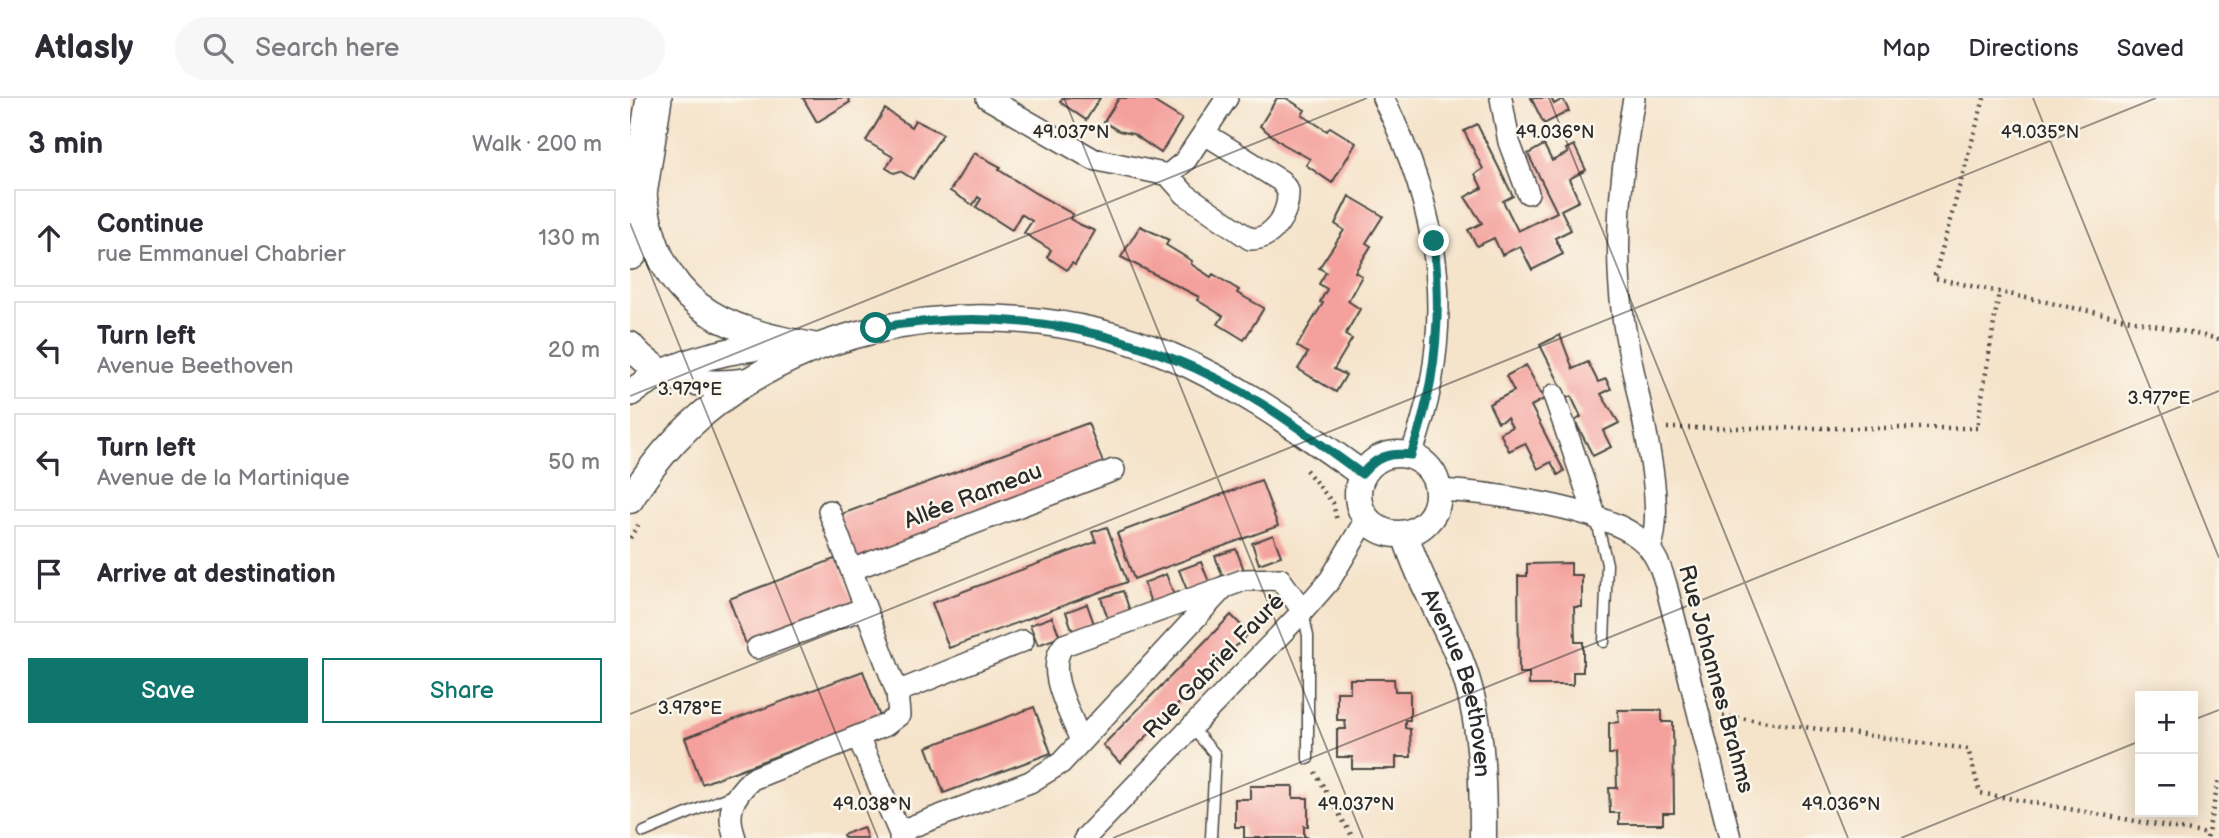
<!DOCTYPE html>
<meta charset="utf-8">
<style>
:root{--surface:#fff;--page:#f7f7f7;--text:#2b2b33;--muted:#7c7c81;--line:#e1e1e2;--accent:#0f766e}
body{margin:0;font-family:"Balsamiq Sans",sans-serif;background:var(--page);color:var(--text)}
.controls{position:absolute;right:21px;bottom:21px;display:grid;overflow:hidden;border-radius:0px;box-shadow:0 4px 18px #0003}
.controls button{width:63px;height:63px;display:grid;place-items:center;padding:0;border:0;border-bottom:2px solid var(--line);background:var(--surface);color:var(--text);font:35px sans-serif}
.stop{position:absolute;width:21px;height:21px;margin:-16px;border:5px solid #0f766e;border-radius:50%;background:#fff}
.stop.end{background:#0f766e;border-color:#fff;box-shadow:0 2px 7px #0008}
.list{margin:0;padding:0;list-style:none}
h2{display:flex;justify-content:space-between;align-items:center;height:91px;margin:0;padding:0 28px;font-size:30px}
h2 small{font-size:23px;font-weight:400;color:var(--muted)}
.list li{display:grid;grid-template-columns:46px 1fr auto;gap:21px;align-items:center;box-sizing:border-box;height:98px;margin:0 14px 14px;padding:0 14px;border:2px solid var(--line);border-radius:0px}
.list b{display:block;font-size:26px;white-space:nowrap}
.list p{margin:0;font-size:23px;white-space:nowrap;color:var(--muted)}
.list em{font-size:23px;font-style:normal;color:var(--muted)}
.actions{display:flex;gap:14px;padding:21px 28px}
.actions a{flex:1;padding:16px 0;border:2px solid var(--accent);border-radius:0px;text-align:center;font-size:24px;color:var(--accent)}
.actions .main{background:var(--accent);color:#fff}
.icon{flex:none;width:38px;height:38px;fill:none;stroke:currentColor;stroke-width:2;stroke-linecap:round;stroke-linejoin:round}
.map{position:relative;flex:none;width:1589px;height:740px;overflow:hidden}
header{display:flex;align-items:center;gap:42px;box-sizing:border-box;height:98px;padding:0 35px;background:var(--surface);border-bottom:2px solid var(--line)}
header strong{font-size:33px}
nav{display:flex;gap:38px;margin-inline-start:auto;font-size:24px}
.search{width:490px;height:63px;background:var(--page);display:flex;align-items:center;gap:18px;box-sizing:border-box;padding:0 24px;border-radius:38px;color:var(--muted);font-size:26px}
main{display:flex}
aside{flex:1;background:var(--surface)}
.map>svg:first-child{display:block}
</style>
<header>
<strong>Atlasly</strong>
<div class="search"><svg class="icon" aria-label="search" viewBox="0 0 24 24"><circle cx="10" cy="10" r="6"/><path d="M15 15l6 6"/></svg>Search here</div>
<nav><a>Map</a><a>Directions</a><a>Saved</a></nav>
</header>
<main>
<aside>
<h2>3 min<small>Walk · 200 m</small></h2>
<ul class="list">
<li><svg class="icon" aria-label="ahead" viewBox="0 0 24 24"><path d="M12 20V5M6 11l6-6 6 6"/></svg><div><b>Continue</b><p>rue Emmanuel Chabrier</p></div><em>130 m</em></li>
<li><svg class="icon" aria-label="left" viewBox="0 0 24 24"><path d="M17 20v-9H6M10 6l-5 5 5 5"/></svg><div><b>Turn left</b><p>Avenue Beethoven</p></div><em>20 m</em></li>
<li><svg class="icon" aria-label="left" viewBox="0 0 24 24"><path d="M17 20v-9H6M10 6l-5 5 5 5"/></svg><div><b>Turn left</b><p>Avenue de la Martinique</p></div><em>50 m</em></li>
<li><svg class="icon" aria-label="arrive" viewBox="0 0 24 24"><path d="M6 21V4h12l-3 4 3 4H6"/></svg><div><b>Arrive at destination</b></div></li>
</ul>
<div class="actions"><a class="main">Save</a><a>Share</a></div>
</aside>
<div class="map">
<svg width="1589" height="740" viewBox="0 0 1589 740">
<rect width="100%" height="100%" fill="#fbf7ec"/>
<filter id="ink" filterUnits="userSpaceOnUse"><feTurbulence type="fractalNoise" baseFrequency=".0143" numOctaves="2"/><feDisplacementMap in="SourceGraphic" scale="14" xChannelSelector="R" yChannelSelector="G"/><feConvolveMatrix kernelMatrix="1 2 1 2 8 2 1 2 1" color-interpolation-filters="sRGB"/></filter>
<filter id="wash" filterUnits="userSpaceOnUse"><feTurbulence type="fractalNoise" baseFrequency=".00686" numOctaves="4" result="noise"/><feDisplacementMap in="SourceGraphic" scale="28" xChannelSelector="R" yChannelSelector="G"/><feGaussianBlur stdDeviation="1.57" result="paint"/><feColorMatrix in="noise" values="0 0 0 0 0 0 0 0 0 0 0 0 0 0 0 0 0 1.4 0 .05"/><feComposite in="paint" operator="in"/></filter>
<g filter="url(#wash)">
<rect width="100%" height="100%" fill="#f5e3ca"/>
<g id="blocks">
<path fill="#f4a09c" d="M173,0H218L220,4L187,24Z
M433,0H470L456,22L430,4Z
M489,0H525L523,3L552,21L531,55L503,36L489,33L474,24Z
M647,0H656L675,12L672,17L697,33L700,29L726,45L702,85L676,67L680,61L653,46L630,28Z
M901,0H921L924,6L933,1L939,13L914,26Z
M255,11L281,29L285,22L313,36L283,81L270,73L264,75L256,70L263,59L236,43Z
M847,26L883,98L873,103L888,133L927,114L898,56L914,47L922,63L938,55L936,51L944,47L956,72L939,81L949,103L931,112L941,132L925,140L933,156L902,172L890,148L872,157L864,140L847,148L838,132L852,125L835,99L852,90L845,76L853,71L834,33Z
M344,55L371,69L369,72L405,95L443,116L440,121L449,126L465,133L445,167L442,165L437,172L417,159L421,152L394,135L402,123L391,116L382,132L346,109L351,101L348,99L343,107L320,93Z
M719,98L753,118L736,145L741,148L725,174L732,178L718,203L730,211L715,237L722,241L704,271L716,277L706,294L668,271L678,255L667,248L693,205L690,204L697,191L689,186L696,174L689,170L714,132L705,126Z
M510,128L539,142L536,147L562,163L561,166L581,179L583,176L609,192L607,195L634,210L614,242L588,226L593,218L567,202L569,199L491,159Z
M930,237L943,271L958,264L968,284L976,281L981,291L971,296L989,325L973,333L981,349L963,358L945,323L951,319L941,298L937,300L910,247Z
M896,267L914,301L901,308L934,373L928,377L921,364L908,371L895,345L879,353L870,335L882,329L877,320L868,324L859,306L884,293L876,278Z
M458,325L475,370L226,463L209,417Z
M631,382L648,428L504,481L487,435Z
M477,429L497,484L319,550L302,505L466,444L462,434Z
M643,437L651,458L629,466L622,445Z
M606,451L614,472L593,479L585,458Z
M207,460L224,506L116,546L99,501Z
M571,464L579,484L557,492L549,472Z
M941,465V477H952V509H944L945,544H953V574H943V587H899V575H889L888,478H897V466Z
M536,476L544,497L521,505L514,485Z
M493,493L500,513L478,521L471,500Z
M457,506L464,526L443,534L436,514Z
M601,517L619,535L490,665L473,647Z
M422,519L430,539L408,547L400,527Z
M233,573L250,619L72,686L55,640Z
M720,581H764L765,593H780V622H775V630L780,631L781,659H766V671H722V659H707V631H716L715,622H707V594H720Z
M404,609L421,655L314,695L297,649Z
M988,612H1032V624H1043L1044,715H1033V726H989V715H980L979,690H987L986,656H979V625L989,624Z
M620,688H663V700H678V728H674V738L679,740H614V729H605V701H620Z
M233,729L237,740H215L213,737Z"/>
</g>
</g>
<g filter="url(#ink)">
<use href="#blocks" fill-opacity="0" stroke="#494743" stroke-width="2"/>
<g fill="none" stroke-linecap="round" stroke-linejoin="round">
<g stroke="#494743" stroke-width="13">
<path id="service" d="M966,420L977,466L974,544
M673,514L678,538V661
M561,629L585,656L581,740
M14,734L107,695"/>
</g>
<g stroke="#494743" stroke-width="24">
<path id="minor" d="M357,0L463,61L538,77L555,63L597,0
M753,0C812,117 827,231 781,357
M871,0L879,44L898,95
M1004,0C991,73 983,145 993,219C1000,275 1040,403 1020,450
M538,77L555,96L620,141C643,142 659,116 658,93L651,83L575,36
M924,297L966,420
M809,392C857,394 974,410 1010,441C1025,453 1031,470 1036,487L1100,740
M199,413L267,594
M221,472L484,372
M127,550L235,510
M228,639L271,738
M450,641C441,616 413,570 434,547L614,482L650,481L673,513
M105,740C96,714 102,699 122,681L256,627L269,617L267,594L393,543
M270,740L278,730L400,684L431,665L594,489
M455,740L673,513L700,482L736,421"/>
</g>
<g stroke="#494743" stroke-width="29">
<g id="tertiary">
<path d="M13,94C29,208 87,231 188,249"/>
<path d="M0,247C31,284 71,290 118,283"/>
<path d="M0,295C40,264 94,252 144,247"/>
<circle cx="768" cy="396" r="40"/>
<path d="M0,402C108,222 354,180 538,257C609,287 670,332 732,376"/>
<path id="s1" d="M775,436C787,476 808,512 825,550C852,612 853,673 853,740"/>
</g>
</g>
<g stroke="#494743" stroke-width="38">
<path id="primary" d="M0,154L24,0"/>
</g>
<path stroke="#494743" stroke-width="4.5" stroke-dasharray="2 5" stroke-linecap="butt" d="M1354,0L1304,180L1589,241
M1037,330H1347L1369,194
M676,372L703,405L707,423
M0,440L8,427
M1093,618L1338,651L1350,695L1578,736
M685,674L723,740
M1577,740L1589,680"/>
<use href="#service" stroke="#fff" stroke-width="10"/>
<use href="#minor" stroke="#fff" stroke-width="21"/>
<use href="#tertiary" stroke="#fff" stroke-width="26"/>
<use href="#primary" stroke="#fff" stroke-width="35"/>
</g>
</g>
<g fill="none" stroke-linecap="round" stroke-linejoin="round" filter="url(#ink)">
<path stroke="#0f766e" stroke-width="9" d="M246,230C382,206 514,233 632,306C667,327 699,353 732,376C746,359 759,354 781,357C806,288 812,215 804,143"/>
</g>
<path fill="none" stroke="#2b2b2b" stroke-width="2" stroke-opacity="0.45" d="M434,0L733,740M919,0L1218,740M1403,0L1589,460M0,125L248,740M0,298L737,0M0,616L1526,0M1563,622L1589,612M483,740L1589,293M1271,740L1510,643"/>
<g text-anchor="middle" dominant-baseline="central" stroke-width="5" stroke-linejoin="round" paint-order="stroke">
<g font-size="23" fill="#2b2b2b" stroke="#fbf7ec">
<text transform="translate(343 398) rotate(-21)">Allée Rameau</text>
<text transform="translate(584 568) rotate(-46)">Rue Gabriel Fauré</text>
<text transform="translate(1086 581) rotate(75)">Rue Johannes Brahms</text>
<text stroke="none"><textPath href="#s1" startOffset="159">Avenue Beethoven</textPath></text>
</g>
</g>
<g font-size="18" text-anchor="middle" fill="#2b2b2b" stroke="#fbf7ec" stroke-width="5" stroke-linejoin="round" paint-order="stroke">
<text x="441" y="40">49.037°N</text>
<text x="925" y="40">49.036°N</text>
<text x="1410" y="40">49.035°N</text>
<text x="60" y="297">3.979°E</text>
<text x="1529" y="306">3.977°E</text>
<text x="60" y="616">3.978°E</text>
<text x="242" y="712">49.038°N</text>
<text x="726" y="712">49.037°N</text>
<text x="1211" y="712">49.036°N</text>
</g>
</svg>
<div class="controls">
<button>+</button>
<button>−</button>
</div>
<div class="stop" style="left:246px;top:230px"></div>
<div class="stop end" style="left:804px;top:143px"></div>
</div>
</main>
